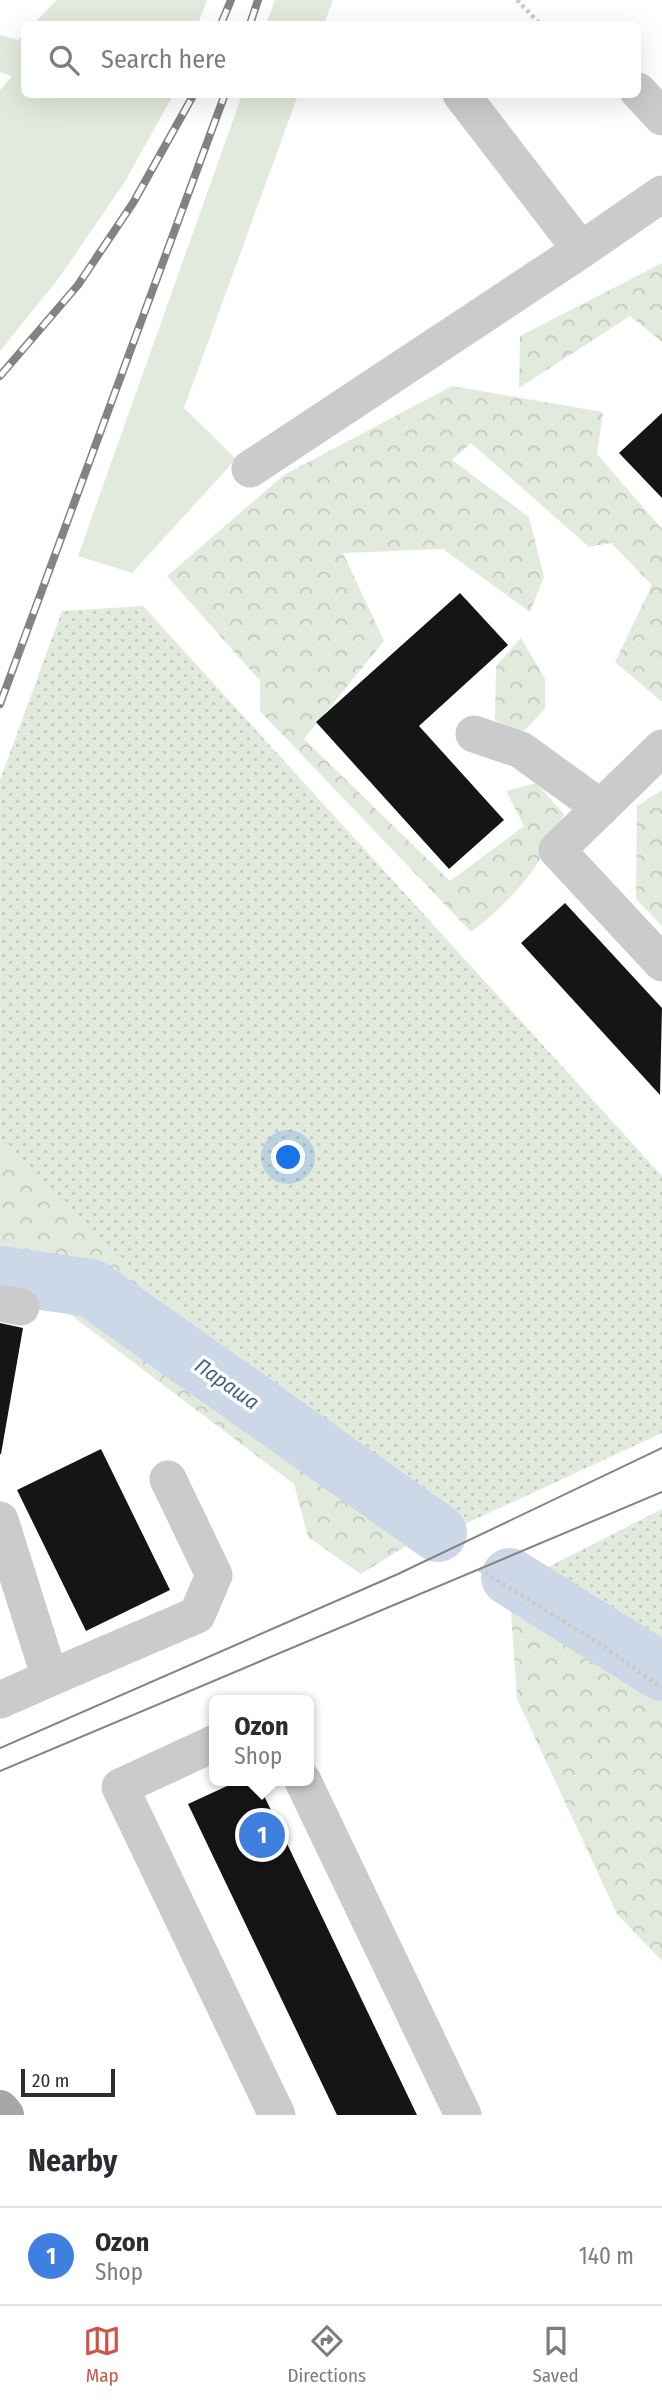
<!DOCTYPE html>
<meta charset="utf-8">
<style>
:root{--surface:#fff;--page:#f2f2f3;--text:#2b2b33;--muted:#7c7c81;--line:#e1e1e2;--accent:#cf5346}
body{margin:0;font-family:"Fira Sans Condensed",sans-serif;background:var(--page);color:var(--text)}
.scale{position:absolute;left:21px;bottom:18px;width:94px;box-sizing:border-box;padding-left:7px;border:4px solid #2e2e2e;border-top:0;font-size:19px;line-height:24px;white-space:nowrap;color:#2e2e2e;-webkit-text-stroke:5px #fff;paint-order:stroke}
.you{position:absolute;left:289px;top:1158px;width:24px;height:24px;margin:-18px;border:5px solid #fff;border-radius:50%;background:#1a73e8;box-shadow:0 0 0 10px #1a73e833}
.badge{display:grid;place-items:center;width:46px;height:46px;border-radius:50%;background:var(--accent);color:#fff;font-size:23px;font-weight:700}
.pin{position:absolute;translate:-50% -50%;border:4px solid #fff;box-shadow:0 2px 7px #0006}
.popup{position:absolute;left:209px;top:1695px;width:105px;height:91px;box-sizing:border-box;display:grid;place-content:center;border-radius:10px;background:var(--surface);filter:drop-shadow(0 2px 5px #0005);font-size:23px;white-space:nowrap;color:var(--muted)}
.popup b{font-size:26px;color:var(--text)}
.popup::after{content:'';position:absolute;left:50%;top:100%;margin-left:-14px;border:14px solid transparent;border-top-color:var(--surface)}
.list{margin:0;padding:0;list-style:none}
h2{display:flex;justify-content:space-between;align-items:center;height:91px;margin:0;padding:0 28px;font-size:30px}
h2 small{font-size:23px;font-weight:400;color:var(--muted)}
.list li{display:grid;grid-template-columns:46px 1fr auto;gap:21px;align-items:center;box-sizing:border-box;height:98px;padding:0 28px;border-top:2px solid var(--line)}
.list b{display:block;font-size:26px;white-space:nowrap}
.list p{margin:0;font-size:23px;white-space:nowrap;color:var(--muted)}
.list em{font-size:23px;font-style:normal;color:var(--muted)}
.icon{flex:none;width:38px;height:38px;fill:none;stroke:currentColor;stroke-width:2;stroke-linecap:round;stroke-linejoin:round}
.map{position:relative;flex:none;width:662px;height:2115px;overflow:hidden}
.search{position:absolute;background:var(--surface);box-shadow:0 7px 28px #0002;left:21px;right:21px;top:21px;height:77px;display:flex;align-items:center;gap:18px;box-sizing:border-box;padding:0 24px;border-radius:10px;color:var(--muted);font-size:26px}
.sheet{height:189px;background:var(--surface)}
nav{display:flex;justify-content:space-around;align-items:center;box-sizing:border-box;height:98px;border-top:2px solid var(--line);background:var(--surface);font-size:19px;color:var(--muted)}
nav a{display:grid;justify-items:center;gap:4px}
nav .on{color:var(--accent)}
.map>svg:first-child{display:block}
</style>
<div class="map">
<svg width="662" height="2115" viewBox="0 0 662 2115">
<defs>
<pattern id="forest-crowns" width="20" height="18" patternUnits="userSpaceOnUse" patternTransform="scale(1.75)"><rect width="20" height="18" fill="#e2eadd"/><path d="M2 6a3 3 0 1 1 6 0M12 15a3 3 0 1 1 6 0" fill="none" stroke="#c2c9be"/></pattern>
<pattern id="garden-dots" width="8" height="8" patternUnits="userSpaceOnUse" patternTransform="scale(1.75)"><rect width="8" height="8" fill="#e2eadd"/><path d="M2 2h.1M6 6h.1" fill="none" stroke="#c2c9be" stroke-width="1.8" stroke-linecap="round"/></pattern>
</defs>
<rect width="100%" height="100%" fill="#fff"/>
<path fill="#e2eadd" d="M57,0H207L198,24H33Z
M275,0H333L324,24H266Z
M24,34V94L173,95L126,180L59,278L0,351V90L12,76L0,72V35L18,40Z
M242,95H298L184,408L236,459L132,573L78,556Z"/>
<path fill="url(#forest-crowns)" d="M662,263V342L630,316L519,388L520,336Z
M452,386L603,412L597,454L662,529V702L615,662L652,585L611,543L589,547L471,443L452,460L529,517L544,577L530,612L443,549L343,553L384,641L304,739L450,881L524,826L506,791L536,783L564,814C543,863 514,900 471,932L260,711V681L167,576L284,475Z
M521,638L545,679V709L521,734L495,720L496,666Z
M662,790V926L636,899L637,806Z
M0,863L470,1506L361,1574L308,1537L294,1484L63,1309L0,1291Z
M509,1583L662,1680V1961L617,1914L517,1699Z"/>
<path fill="url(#garden-dots)" d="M143,606L662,1176V1433L463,1525L146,1285L0,1144V780L62,611Z
M662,1509V1668L537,1589L542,1570Z"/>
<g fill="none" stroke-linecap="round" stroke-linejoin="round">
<path stroke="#ccd8e7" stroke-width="58" d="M0,1275L91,1288L438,1533
M510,1577L662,1672"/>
</g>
<path fill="#151515" d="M662,413V498L619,453Z
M460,593L508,645L419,726L504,820L449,869L316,722Z
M565,903L662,1008L660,1095L521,943Z
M0,1323L23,1328L1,1454H0Z
M101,1449L170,1590L86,1631L17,1490Z
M238,1781H257L417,2115H337L188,1804Z"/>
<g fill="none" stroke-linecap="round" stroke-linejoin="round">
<path stroke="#cbcbcb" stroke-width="4.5" stroke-dasharray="3.5 3.5" stroke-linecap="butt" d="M517,0L540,24
M479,1569L600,1644L662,1688"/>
<path stroke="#cbcbcb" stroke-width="37" d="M638,91L662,117
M461,94L581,250L662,194
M250,469L581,250
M474,734L521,750L601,808
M662,748L557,850L662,963
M0,1303L21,1307
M50,1678L197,1615L214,1575L168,1479
M0,1700L50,1678L0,1520
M215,1743L120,1787L277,2115
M303,1781L463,2115"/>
<path stroke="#a6a6a6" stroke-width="38" d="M0,2109L5,2115"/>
<path stroke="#838383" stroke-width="2" d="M0,1748L398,1574L662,1448
M0,1771L662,1492"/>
<g stroke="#838383" stroke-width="8">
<path id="rail" d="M221,24L231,0
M250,24L258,0
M0,376L78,285L133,203L194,94
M0,704L225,94"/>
</g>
<use href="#rail" stroke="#fff" stroke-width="5" stroke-dasharray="16" stroke-linecap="butt"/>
</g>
<g text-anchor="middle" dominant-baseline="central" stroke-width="7" stroke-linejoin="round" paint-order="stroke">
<g font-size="21" font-style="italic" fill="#466386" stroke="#fff">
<text transform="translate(227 1384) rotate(35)">Параша</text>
</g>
</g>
</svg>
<div class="scale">20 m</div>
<div class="you"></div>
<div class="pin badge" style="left:262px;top:1835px;background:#3f7fe0">1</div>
<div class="popup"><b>Ozon</b>Shop</div>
<div class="search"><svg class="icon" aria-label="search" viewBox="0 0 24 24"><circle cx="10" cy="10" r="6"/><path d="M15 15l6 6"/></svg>Search here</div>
</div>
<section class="sheet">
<h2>Nearby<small></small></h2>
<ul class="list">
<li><span class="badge" style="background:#3f7fe0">1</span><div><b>Ozon</b><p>Shop</p></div><em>140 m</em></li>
</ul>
</section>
<nav>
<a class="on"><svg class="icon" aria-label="map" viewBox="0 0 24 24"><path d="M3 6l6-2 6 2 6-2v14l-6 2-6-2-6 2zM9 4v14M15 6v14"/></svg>Map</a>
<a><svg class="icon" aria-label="directions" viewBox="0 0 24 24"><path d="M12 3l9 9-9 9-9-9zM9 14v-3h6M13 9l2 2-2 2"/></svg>Directions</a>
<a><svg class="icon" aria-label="saved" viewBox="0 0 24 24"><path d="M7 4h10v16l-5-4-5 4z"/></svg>Saved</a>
</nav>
